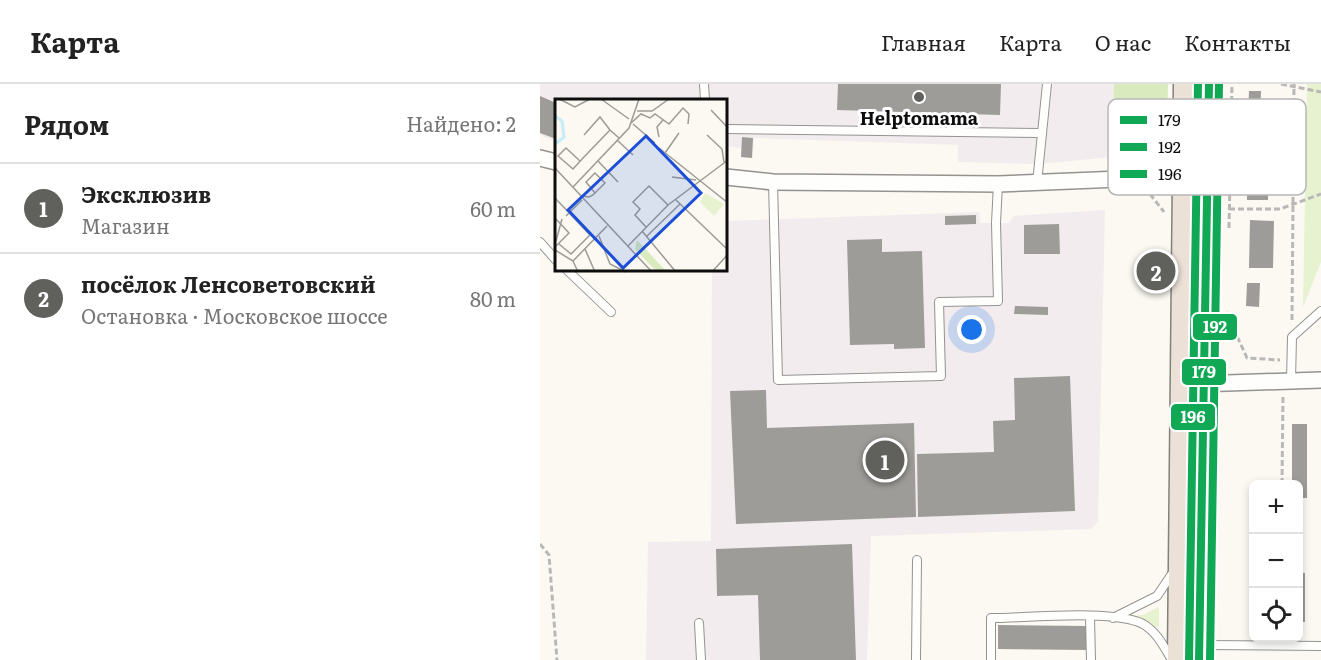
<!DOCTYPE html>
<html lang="ru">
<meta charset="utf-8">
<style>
:root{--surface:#fff;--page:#f2f2f2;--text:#222;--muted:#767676;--line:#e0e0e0;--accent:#60605d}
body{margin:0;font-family:Literata,serif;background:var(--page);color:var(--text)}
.controls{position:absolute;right:18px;bottom:18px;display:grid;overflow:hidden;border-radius:9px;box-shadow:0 3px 9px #0003}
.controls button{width:54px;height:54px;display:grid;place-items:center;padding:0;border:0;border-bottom:2px solid var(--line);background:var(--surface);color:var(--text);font:30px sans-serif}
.you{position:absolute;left:432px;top:246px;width:21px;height:21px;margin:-15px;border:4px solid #fff;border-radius:50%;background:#1a73e8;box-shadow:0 0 0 9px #1a73e833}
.badge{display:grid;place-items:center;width:39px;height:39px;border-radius:50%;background:var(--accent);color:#fff;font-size:20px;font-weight:700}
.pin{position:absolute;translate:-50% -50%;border:3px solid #fff;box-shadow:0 2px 6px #0006}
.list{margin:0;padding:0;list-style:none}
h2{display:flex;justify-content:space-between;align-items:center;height:78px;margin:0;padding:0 24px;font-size:26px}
h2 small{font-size:20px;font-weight:400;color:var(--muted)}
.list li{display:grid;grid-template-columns:39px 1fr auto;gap:18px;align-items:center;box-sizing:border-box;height:90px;padding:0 24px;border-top:2px solid var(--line)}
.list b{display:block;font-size:22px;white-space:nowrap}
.list p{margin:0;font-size:20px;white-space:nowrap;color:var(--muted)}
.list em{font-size:20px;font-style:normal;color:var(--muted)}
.icon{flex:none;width:33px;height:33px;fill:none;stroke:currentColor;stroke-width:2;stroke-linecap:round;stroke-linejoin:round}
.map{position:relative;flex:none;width:781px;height:576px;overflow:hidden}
header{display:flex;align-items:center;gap:36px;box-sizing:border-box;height:84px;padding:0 30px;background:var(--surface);border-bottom:2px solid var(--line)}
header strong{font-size:28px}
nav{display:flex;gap:33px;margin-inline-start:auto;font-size:21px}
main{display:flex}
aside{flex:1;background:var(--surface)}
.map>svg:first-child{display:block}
</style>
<header>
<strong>Карта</strong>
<nav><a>Главная</a><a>Карта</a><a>О нас</a><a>Контакты</a></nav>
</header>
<main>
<aside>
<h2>Рядом<small>Найдено: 2</small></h2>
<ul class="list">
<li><span class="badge">1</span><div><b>Эксклюзив</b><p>Магазин</p></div><em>60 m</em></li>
<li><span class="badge">2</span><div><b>посёлок Ленсоветовский</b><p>Остановка · Московское шоссе</p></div><em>80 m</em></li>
</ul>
</aside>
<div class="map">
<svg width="781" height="576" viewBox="0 0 781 576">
<rect width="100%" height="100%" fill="#fbf9f2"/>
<path fill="#f2ecef" d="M0,0H574L573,73L498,80L418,78V61L214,54L212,74L201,73V64L186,62V16H16V58L0,51Z
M565,126L558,437L551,445L331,452L327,576H106L108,458L171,457L172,186H186V137L439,128L440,139H469L474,132Z"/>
<path fill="#e7f2d0" d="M767,0H781V178L763,223Z
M619,523V544L594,532L603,531Z"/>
<path fill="#d9eabe" d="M574,0H628L627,40L611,66L573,73Z"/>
<path fill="#9e9c98" d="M298,0H461L460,31L297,26Z
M709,7H721L719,57L707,56Z
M0,12L16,19V55L0,49Z
M202,53L213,54L212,74L201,73Z
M707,89H728V116H707Z
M436,131V140L405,141V132Z
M710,136L734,137L733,184H709Z
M519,140L520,170H484V141Z
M342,155V168L382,167L385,264L354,265V260L310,261L307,156Z
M707,199H720L719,223L706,222Z
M475,222L508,223V231L474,230Z
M530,292L535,427L378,433L377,370L454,368L453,337L475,336L474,294Z
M226,306L227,344L374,339L376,433L196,440L190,307Z
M752,340H767V414H758V400H752Z
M312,460L316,576H220L218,511L177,512L176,465Z
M758,489H765V538H758Z
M458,541L547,542V566L458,565Z"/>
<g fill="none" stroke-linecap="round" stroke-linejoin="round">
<g stroke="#949390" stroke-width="10">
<path id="service" d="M164,0L165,16
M186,45L500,49
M233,98L238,296L401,292L399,218L458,217L456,139L458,100
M497,99L507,0
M0,158L16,176
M27,186L71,228
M751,297L752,253L781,227
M550,533L551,576
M573,534L617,512L634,487
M159,539L161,576
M663,561L781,562
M376,576L377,476
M451,576V534C485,534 575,525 603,540C617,548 624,563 632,576"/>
</g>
<g stroke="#949390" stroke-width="18">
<path id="minor" d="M0,74L16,78
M186,93L233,98L458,100L653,92
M658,300L781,296"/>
</g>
<g stroke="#81817d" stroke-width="27">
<path id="trunk" d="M640,576L646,0
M659,576L669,0"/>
</g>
<path stroke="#b8b8b6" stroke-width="3" stroke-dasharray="6 3" stroke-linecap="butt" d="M741,0L781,8
M610,110L624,128
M689,125H740L781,110
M689,144L692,0
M686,228L707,274L740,276
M752,236L754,0
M742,400L743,311
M0,460L9,471L17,576"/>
<use href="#service" stroke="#fefefd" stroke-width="8"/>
<use href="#minor" stroke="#fefefd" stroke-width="15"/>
<use href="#trunk" stroke="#ece1d6" stroke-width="24"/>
<g stroke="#fff" stroke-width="12">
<path id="bus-1" d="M659,576L669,0"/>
</g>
<g stroke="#fff" stroke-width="12">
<path id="bus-2" d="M670,576L679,0"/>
</g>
<g stroke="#fff" stroke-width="12">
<path id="bus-3" d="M649,576L658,0"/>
</g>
<use href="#bus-1" stroke="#10a855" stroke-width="8"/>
<use href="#bus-2" stroke="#10a855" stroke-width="8"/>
<use href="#bus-3" stroke="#10a855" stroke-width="8"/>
</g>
<circle fill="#60605d" stroke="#fff" stroke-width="2" cx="379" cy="13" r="6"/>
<g text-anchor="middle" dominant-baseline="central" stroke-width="6" stroke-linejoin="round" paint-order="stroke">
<g font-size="18" font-weight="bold" fill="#0d0d0d" stroke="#fff">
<text x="379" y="33">Helptomama</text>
</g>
</g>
<g transform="translate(15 15)">
<rect width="172" height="172" fill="#fbf9f2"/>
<path d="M150,94L169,105L159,117L145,103Z" fill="#e7f2d0"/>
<path d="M82,141L111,172H101L80,150Z" fill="#d9eabe"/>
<path fill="none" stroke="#c6ecf7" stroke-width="3" d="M0,17L7,22L9,38L0,45"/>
<path fill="none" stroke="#9c9b96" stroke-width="1.5" d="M4,0L20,8L35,0M46,0L74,20M156,11L173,29M82,12H97L114,0M75,25L86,15L95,19L100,15L114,25L128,9L134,15L133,25M78,25L100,44M29,36L45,18L55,31M152,36L167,50L169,63M104,38L102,28L108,21M62,41L78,56M104,49L173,104M110,54L124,34M25,62L11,49L3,57L18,70L28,59L55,31L64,39M43,62L63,83M0,69L97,173M117,78L141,81M18,88L74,29L84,0M27,97L34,98L38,96L50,84L40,74L31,83L40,94M0,99L35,136L16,155L4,145M121,101L173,151M11,117L27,101M0,119L14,134L0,148M91,128L80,116L85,110L78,103L94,87L113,106M87,132L121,173M44,137L55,165L71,173M92,137L125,105M1,142L7,120M73,147L113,106L173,61M30,150L40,173M0,151L18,162L23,173M18,162L52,127M157,173L173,155"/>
<path fill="#1d4ed8" fill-opacity="0.15" stroke="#1d4ed8" stroke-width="3" d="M91,37L146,94L68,169L13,111Z"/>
<rect width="172" height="172" fill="none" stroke="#0d0d0d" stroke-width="3"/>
</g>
<rect x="568" y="15" width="198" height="96" rx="9" fill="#fff" stroke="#b6b6b6" stroke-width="1.5"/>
<rect x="580" y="32" width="27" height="8" fill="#10a855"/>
<rect x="580" y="59" width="27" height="8" fill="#10a855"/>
<rect x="580" y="86" width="27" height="8" fill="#10a855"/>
<g font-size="16" fill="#0d0d0d">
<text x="618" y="42">179</text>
<text x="618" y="69">192</text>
<text x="618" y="96">196</text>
</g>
<g stroke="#fff" stroke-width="2">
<rect x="652" y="229" width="46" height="28" rx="6" fill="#10a855"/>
<rect x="641" y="274" width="46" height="28" rx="6" fill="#10a855"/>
<rect x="630" y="319" width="46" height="28" rx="6" fill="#10a855"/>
</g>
<g font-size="16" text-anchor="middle" font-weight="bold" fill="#fff">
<text x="675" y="249">192</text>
<text x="664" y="294">179</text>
<text x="653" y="339">196</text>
</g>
</svg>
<div class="controls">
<button>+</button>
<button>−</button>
<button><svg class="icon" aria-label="locate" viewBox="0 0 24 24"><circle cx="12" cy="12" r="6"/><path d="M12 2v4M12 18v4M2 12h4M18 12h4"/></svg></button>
</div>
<div class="you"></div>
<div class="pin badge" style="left:345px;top:376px">1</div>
<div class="pin badge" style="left:616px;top:187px">2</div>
</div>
</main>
